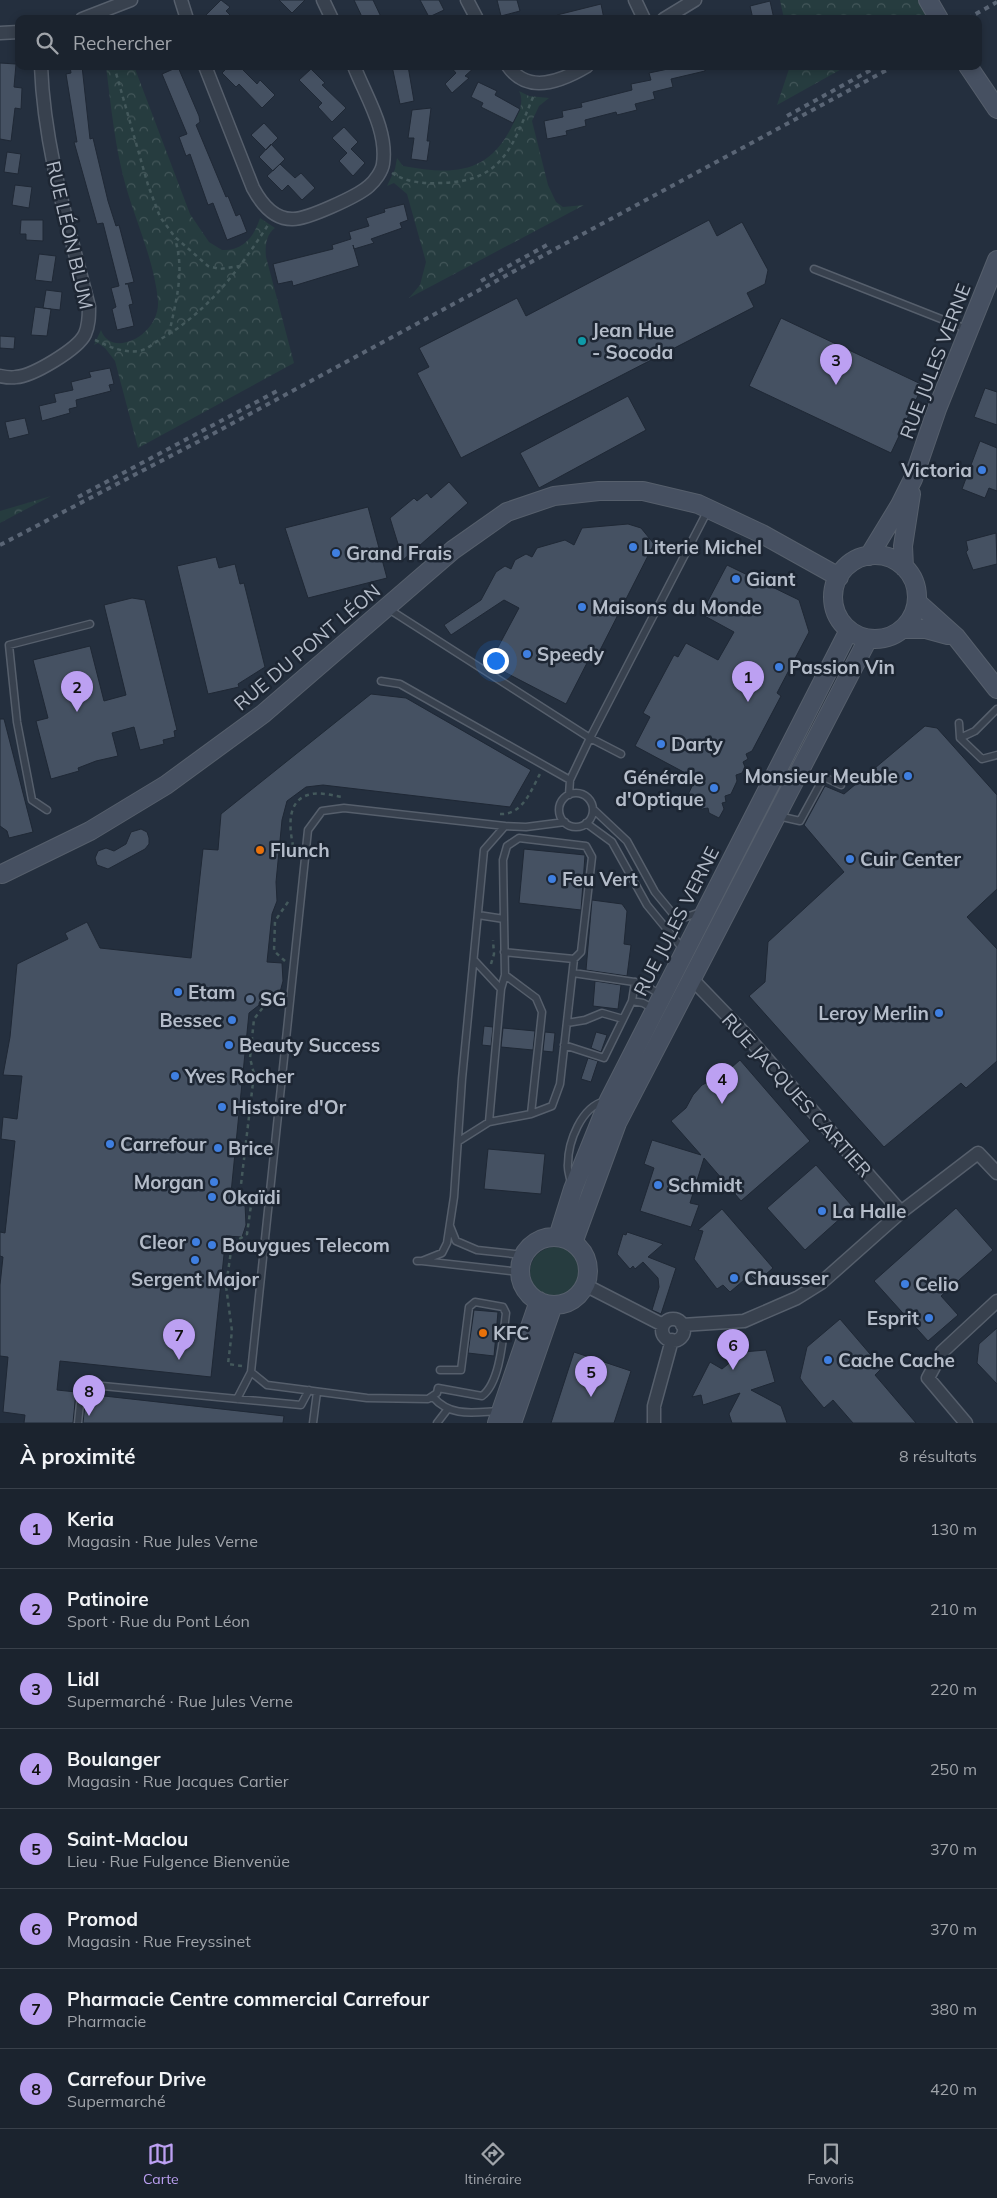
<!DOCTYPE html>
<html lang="fr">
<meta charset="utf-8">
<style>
:root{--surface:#1b232e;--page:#242b36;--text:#f1f3f6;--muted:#a0a4aa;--line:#39404a;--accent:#bca0f2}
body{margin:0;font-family:Mulish,sans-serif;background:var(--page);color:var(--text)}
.you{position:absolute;left:495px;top:660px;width:18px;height:18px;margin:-12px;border:4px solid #fff;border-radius:50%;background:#1a73e8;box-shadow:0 0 0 8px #1a73e833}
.badge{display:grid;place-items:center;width:32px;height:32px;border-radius:50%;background:var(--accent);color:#111;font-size:16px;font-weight:700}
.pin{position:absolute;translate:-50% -41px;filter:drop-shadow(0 1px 2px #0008)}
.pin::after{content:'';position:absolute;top:26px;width:18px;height:15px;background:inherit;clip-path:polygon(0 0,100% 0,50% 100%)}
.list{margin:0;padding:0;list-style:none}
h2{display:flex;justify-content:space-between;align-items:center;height:65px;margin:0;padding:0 20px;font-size:21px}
h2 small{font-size:16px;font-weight:400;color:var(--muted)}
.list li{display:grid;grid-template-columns:32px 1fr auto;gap:15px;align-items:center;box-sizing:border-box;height:80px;padding:0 20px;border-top:1px solid var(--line)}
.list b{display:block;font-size:19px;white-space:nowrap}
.list p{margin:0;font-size:16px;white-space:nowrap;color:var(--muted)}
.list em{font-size:16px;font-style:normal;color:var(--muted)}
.icon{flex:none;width:28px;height:28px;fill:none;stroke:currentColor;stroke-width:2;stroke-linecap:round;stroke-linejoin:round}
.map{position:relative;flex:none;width:997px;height:1423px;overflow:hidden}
.search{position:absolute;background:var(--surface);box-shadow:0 2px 8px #0003;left:15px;right:15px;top:15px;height:55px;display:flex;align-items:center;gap:12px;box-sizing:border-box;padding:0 18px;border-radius:10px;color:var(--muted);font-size:19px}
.sheet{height:705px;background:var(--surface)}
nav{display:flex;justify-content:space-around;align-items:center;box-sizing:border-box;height:70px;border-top:1px solid var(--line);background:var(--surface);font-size:14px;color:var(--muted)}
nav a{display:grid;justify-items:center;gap:2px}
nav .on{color:var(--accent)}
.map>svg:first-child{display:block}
</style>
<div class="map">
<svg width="997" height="1423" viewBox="0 0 997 1423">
<defs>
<pattern id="park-crowns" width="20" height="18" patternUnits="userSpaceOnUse" patternTransform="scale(1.25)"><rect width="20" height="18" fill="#263c3f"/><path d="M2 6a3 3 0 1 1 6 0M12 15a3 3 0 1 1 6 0" fill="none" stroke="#435659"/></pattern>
</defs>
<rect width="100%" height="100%" fill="#242f3e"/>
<path fill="#263c3f" d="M530 1272a25 25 0 1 1 50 0a25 25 0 1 1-50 0Z"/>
<path fill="url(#park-crowns)" d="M780,0H919L932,19H784Z
M106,66H134L190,214L209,242L222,250C243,251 254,237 260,218L275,228C266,234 265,247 266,257L294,363L138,448L115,361L105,348L98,343L94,345L101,330C111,359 160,336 158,301C154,260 137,225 126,187C115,148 111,107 106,66Z
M790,66H847L777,105Z
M519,91L529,96L549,98L539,106L532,121L548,185L556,202L563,207L584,205L409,298L420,285L426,262L407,194L394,183L387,186L395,169L397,158L403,166C452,175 489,175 513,124C518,113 525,103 519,91Z
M51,496L0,523V511Z"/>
<path fill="#455162" stroke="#1f2835" d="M221,0L230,7L226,11L234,19H202Z
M279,0H305L292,13Z
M354,0H373L382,19H363Z
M420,0H439L444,10L429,17Z
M497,0H517L520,11L501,16Z
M770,1L774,19H753L750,6Z
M601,4L604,19H558L557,15Z
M0,63L16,64L14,87L22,88L21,109L15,108L11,141L0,139Z
M70,66H82L90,139L93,138L108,201L116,226L119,225L134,282L125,284H128L133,304L129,305L134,326L117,330L112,309L116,307L111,288L119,286L103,223L97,224L74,142H77L66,74L71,73Z
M229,66H239L257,84L260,80L275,95L262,108L239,84L236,87L222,73Z
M392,66H408L414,101L400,104Z
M450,66H476L465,76L469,78L452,93L445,84L456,73Z
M668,66H705V71L671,79L673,87L653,92L655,99L635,104L637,110L617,115L616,112L585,120L586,126L566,131L567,135L547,139L544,121L563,117L562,111L582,107L581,103L632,90L631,84L651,80L649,73L668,69Z
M178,67L199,116L200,122L196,125L226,197L228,196L236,216L240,214L247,232L227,240L213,203L208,205L190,154L186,156L179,137L187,134L162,74Z
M311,69L325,83L322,85L346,108L332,122L318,107L322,103L299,80Z
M478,82L497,91L495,95L520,109L513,123L481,107L483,103L471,97Z
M431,108L427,141H430L427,161L411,159L414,138H408L412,110Z
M264,123L278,138L266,150L251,135Z
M344,127L358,142L351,149L365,163L353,176L339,161L347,153L332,138Z
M271,144L285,159L273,171L259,157Z
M7,152L21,154L18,174L4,172Z
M280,164L295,178L301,173L315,188L302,200L288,185L282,191L267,176Z
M15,185L32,187L29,208L12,205Z
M404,204L408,220L400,223L402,228L371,239L374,243L354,249L353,245L359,266L293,286L292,281L278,284L273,264L333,249L332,245L351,239L349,232L369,226L366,218L385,212L384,209Z
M21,220H43V241L26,240V234H20Z
M709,220L717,236L742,222L768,270L765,284L747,293L754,307L461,458L417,373L429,367L419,348L517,298L526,316Z
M39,254L56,256L52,282L35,280Z
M46,290L62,292L60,310L43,308Z
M35,307L51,309L47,336L31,335Z
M781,318L923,385L891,453L749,386Z
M0,336L15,337L14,349L0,348Z
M110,368L114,384L109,385L111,391L76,400L77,407L69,409L70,413L42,421L39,406L56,402L54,394L73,390L71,382L91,377L89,372Z
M985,388L997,392V425L974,417Z
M628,396L646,430L539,488L520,453Z
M25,418L29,434L9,439L5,422Z
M980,441L997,448V491L989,488L985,498L962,489Z
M449,482L468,503L403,560L390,518L414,498L417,501L427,493L431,498Z
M368,507L387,578L308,598L285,528Z
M628,524L641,528L654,544L595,660L590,657L566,704L489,664L519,608L504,600L451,635L444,625L481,600L496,572L505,566L511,569L515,560L526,554L532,557L537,548L565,540L574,545L582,528Z
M996,533L997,564L973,570L966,552L968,550L966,541Z
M216,557L219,568L235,564L240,584L244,583L265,667L238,684L239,687L208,694L177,566Z
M727,565L799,600L809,632L777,693L781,696L752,751L746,754L748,759L743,762L745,767L742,773L736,775L737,781L731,794L725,796L726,802L722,803L724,809L719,818L709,813L708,808L702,809L689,803L687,797L693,784L691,776L635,746L650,717L643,713L674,655L678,657L686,643L718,660L734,632L701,614Z
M132,598L145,600L177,730L174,731L175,737L163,740L164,744L140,750L134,727L112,733L118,756L96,761L78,768L79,771L51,779L36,721L48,718L33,660L90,646L104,701L126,695L104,605Z
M371,694L406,698L531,770L510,807L323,785L306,787L287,801L282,820L276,882L277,901L272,914L267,962L282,963L283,981L279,996L264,995L263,1002L249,1013L230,1203L245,1204L246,1225L242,1237L226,1236L211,1377L60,1361L57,1390L76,1392L73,1423H24L25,1415L3,1412L8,1357L0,1356V1285L3,1257L0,1256V1232L5,1233L15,1141L1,1139L3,1117L17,1119L22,1076L3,1075L10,1037L17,964L68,939L65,933L87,922L100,948L191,958L203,849L218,850L221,814Z
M0,719H4L33,832L9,838L7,831L0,826Z
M925,726L937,728L997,795V889L967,917L997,949V1061L966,1088L961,1083L884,1147L749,996L765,982L768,942L844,872L804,825L825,786L844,794Z
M141,829L147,832L149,838V844L145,849L108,869L97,865L95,858L98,851L106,848L114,851L126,844L131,832Z
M524,849L585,855L581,910L519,903Z
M592,900L622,904L627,911L624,944L631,945L627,976L586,970Z
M595,981L621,985L618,1009L593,1006Z
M484,1026L493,1027L491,1046L482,1045Z
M503,1028L535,1031L533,1050L501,1047Z
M545,1032L555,1033L553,1052L543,1051Z
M596,1032L607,1035L601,1052L591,1048Z
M588,1058L598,1061L591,1082L581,1079Z
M740,1060L810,1141L741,1201L704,1158L690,1203L699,1205L691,1227L640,1211L654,1168L644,1164L652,1140L701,1155L671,1121L686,1108L693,1095L702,1085L724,1074Z
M488,1149L545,1154L541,1194L484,1189Z
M816,1165L853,1207L805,1250L767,1208Z
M956,1208L993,1250L941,1296L958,1315L928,1341L874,1281Z
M722,1209L773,1268L757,1282L750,1275L730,1292L723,1285L717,1289L694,1259L703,1231L698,1230Z
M627,1232L663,1244L648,1257L676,1268L661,1314L652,1310L659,1287L658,1278L643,1262L635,1269L633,1266L630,1269L617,1254L623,1234L626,1235Z
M474,1310L498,1312L494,1356L468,1353Z
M840,1319L882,1368L875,1375L916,1423H853L833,1400L824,1408L804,1384L800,1378L807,1347Z
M997,1328V1384L977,1363L979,1344Z
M766,1350L775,1382L751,1390L781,1406L787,1423H732L729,1414L740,1393L703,1405L701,1395L692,1397L710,1362L722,1369L743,1352Z
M574,1352L631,1371L614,1423H551Z
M86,1394L284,1416L283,1423H83Z"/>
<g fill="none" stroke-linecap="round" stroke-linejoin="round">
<g stroke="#565f6c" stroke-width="9">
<path id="lane" d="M814,269L969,330
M387,608L590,738L621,754
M381,681L400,684L570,780
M959,723L960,738L982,759L997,755
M960,738L975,731L997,709
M559 810a17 17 0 1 1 34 0a17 17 0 1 1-34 0Z
M569,795L570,780L590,738L708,510
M593,809L627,841L655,892L673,914L686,917L701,912
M47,810L32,800L17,722L9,645L90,624
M778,816L800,821L824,777L841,785
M586,823L612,842L647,905L683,949
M478,915L504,919L505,975L501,989
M504,919L503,860L507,846L519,838L586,846L592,857L581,952L574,959
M474,960L501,989L489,1122
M573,973L641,983L661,995
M505,975L536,998L542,1012L531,1114
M632,1001L643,1003L654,1009
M567,1023L585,1020L602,1013L623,1019
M564,1045L604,1058L632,1001L635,982
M459,1141L489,1122L531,1114L552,1106L560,1084L574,959L504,952
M571,1183C570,1177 567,1170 568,1164C568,1142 581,1107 605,1101
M450,1226L456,1241L477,1250L523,1255
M417,1261H422L442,1253L447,1243L454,1197L462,1079L484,850L505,826L526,827L565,822
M422,1261L520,1272
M440,1370H461L469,1307L475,1302L503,1307L506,1313C503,1335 501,1382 482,1396L438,1388L437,1393L428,1399L367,1398L267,1385L251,1372L308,830L322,811L344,808L505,826
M433,1397C451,1418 475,1412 500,1411
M237,1399L251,1372
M78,1423L82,1384L301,1405L309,1390
M313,1423L317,1392
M437,1423L447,1410"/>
</g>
<g stroke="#565f6c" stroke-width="15">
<path id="street" d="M181,0L187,19
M323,0L332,19
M467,0L477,19
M635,0L644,19
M82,19L131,0
M664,19L695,0
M0,33L19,32
M205,66L253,188C261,203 273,219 292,219C306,220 358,196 369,186C375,181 382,171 383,164C388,130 366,97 354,66
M508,66C528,95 562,81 587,66
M0,376C5,377 11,378 16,377C33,376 78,349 85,334C89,325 89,316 89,307C69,228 44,148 41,66
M691,978L745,1034L901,1212
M585,1285L663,1325
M662 1330a11 11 0 1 1 22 0a11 11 0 1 1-22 0Z
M682,1325L744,1321L797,1298L821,1283L901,1212L978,1153L997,1173
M654,1423V1406L672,1340
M966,1423L928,1378L942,1352L997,1301"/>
</g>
<g stroke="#565f6c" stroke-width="20">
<path id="secondary" d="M928,0L939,19
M968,66L997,109
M833 597a42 42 0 1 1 84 0a42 42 0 1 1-84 0Z
M869,556L900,505L913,479L937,409L997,260
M904,567L903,546L911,494
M917,602L956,637L997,689
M902,629H926L948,635
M2,874L90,831L166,785L263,714L453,550L507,512L554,496L599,491H643L698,504L762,534L839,577
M558,1237L573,1189L609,1100L849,630
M520 1271a34 34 0 1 1 68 0a34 34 0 1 1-68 0Z
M573,1243L617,1123L868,639
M497,1423L539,1301
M512,1423L553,1305"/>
</g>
<path stroke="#44595c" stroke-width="2.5" stroke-dasharray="4 4" stroke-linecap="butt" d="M114,66L148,185L160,217L175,237L208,266L220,269L240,266
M392,173C406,182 423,184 440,183C504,182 512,146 534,95
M169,334C176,301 185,271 175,239
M95,340C110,347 122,353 139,351C146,350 153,344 159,340C207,313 239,270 268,225
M500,814C523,815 531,790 540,774
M295,854C290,834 283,799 312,794C321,792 334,796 343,797
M285,961L274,951L275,921L290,899
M491,964L494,954L493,940
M242,1366L228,1364L232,1331L226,1286L232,1244L247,1234L251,1205L240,1193L254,1074L250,1058L254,1019L271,997L279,998L281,995"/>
<use href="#lane" stroke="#38414e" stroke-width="6"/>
<use href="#street" stroke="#38414e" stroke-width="12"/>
<use href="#secondary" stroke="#465061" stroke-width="18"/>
<path stroke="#5a6575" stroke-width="4" stroke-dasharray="5 5" stroke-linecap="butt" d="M967,19L997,2
M787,116L878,66
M481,281L547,245
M78,497L279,390
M0,545L209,436L894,66"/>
</g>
<circle fill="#0f9aa8" stroke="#1d2633" stroke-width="2" cx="582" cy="341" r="5"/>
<g fill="#3f7fe0" stroke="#1d2633" stroke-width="2">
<circle cx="982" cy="470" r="5"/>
<circle cx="633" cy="547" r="5"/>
<circle cx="336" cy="553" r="5"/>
<circle cx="736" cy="579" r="5"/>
<circle cx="582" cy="607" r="5"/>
<circle cx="527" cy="654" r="5"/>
<circle cx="779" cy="667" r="5"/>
<circle cx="661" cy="744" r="5"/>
<circle cx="908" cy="776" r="5"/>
<circle cx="714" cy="788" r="5"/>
<circle cx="850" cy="859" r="5"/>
<circle cx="552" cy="879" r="5"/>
<circle cx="178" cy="992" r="5"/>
<circle cx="939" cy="1013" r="5"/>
<circle cx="232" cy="1020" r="5"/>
<circle cx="229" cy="1045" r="5"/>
<circle cx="175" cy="1076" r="5"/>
<circle cx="222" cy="1107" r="5"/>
<circle cx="110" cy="1144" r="5"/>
<circle cx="218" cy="1148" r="5"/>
<circle cx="214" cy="1182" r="5"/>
<circle cx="658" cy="1185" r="5"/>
<circle cx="212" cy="1197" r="5"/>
<circle cx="822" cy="1211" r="5"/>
<circle cx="196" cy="1242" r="5"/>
<circle cx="212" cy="1245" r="5"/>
<circle cx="195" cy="1260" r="5"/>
<circle cx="734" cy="1278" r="5"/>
<circle cx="905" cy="1284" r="5"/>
<circle cx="929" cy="1318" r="5"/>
<circle cx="828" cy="1360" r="5"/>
</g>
<g fill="#e8710a" stroke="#1d2633" stroke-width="2">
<circle cx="260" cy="850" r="5"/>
<circle cx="483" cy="1333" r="5"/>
</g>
<circle fill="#5c6f8a" stroke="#1d2633" stroke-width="2" cx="250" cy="999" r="5"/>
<g text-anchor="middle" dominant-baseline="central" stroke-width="5" stroke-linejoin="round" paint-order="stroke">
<g font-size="19" fill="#b4bcc9" stroke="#1d2633">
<text transform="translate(70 235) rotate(77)">RUE LÉON BLUM</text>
<text transform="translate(935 361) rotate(-69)">RUE JULES VERNE</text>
<text transform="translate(307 647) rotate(-40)">RUE DU PONT LÉON</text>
<text transform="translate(676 921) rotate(-63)">RUE JULES VERNE</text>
<text transform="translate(797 1095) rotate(48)">RUE JACQUES CARTIER</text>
</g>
<g font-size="19" font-weight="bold" fill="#b4bcc9" stroke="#1d2633" text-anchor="start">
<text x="592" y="330">Jean Hue<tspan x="592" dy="22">- Socoda</tspan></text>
<text x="972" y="470" text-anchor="end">Victoria</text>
<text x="643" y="547">Literie Michel</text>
<text x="346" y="553">Grand Frais</text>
<text x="746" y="579">Giant</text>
<text x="592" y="607">Maisons du Monde</text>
<text x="537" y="654">Speedy</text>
<text x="789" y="667">Passion Vin</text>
<text x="671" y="744">Darty</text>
<text x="898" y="776" text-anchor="end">Monsieur Meuble</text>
<text x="704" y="777" text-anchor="end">Générale<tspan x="704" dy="22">d'Optique</tspan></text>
<text x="270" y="850">Flunch</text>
<text x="860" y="859">Cuir Center</text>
<text x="562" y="879">Feu Vert</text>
<text x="188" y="992">Etam</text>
<text x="260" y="999">SG</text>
<text x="929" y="1013" text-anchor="end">Leroy Merlin</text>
<text x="222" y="1020" text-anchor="end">Bessec</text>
<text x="239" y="1045">Beauty Success</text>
<text x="185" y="1076">Yves Rocher</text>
<text x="232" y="1107">Histoire d'Or</text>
<text x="120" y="1144">Carrefour</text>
<text x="228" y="1148">Brice</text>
<text x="204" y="1182" text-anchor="end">Morgan</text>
<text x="668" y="1185">Schmidt</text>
<text x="222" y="1197">Okaïdi</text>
<text x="832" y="1211">La Halle</text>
<text x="186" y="1242" text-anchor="end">Cleor</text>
<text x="222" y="1245">Bouygues Telecom</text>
<text x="744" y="1278">Chausser</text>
<text x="195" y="1279" text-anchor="middle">Sergent Major</text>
<text x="915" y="1284">Celio</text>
<text x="919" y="1318" text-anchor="end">Esprit</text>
<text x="493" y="1333">KFC</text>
<text x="838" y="1360">Cache Cache</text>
</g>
</g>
</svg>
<div class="you"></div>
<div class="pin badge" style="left:748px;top:702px">1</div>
<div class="pin badge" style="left:77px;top:712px">2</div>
<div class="pin badge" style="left:836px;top:385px">3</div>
<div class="pin badge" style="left:722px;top:1104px">4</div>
<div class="pin badge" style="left:591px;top:1397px">5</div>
<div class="pin badge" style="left:733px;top:1370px">6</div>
<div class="pin badge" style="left:179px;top:1360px">7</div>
<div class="pin badge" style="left:89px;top:1416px">8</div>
<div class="search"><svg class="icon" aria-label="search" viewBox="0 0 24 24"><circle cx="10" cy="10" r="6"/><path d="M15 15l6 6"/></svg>Rechercher</div>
</div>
<section class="sheet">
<h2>À proximité<small>8 résultats</small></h2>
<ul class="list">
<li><span class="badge">1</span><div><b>Keria</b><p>Magasin · Rue Jules Verne</p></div><em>130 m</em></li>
<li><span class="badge">2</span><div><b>Patinoire</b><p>Sport · Rue du Pont Léon</p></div><em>210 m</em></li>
<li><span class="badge">3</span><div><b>Lidl</b><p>Supermarché · Rue Jules Verne</p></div><em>220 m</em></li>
<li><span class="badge">4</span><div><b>Boulanger</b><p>Magasin · Rue Jacques Cartier</p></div><em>250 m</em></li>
<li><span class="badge">5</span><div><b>Saint-Maclou</b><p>Lieu · Rue Fulgence Bienvenüe</p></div><em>370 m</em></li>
<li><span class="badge">6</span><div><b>Promod</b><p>Magasin · Rue Freyssinet</p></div><em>370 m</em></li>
<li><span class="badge">7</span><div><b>Pharmacie Centre commercial Carrefour</b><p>Pharmacie</p></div><em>380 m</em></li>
<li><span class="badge">8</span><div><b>Carrefour Drive</b><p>Supermarché</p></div><em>420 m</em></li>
</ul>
</section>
<nav>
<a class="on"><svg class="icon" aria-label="map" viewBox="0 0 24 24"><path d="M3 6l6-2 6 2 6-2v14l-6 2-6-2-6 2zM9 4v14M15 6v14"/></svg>Carte</a>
<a><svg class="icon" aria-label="directions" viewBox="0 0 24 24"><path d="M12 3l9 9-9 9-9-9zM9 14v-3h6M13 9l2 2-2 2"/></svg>Itinéraire</a>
<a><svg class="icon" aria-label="saved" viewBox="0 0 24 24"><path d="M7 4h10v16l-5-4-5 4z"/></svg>Favoris</a>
</nav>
